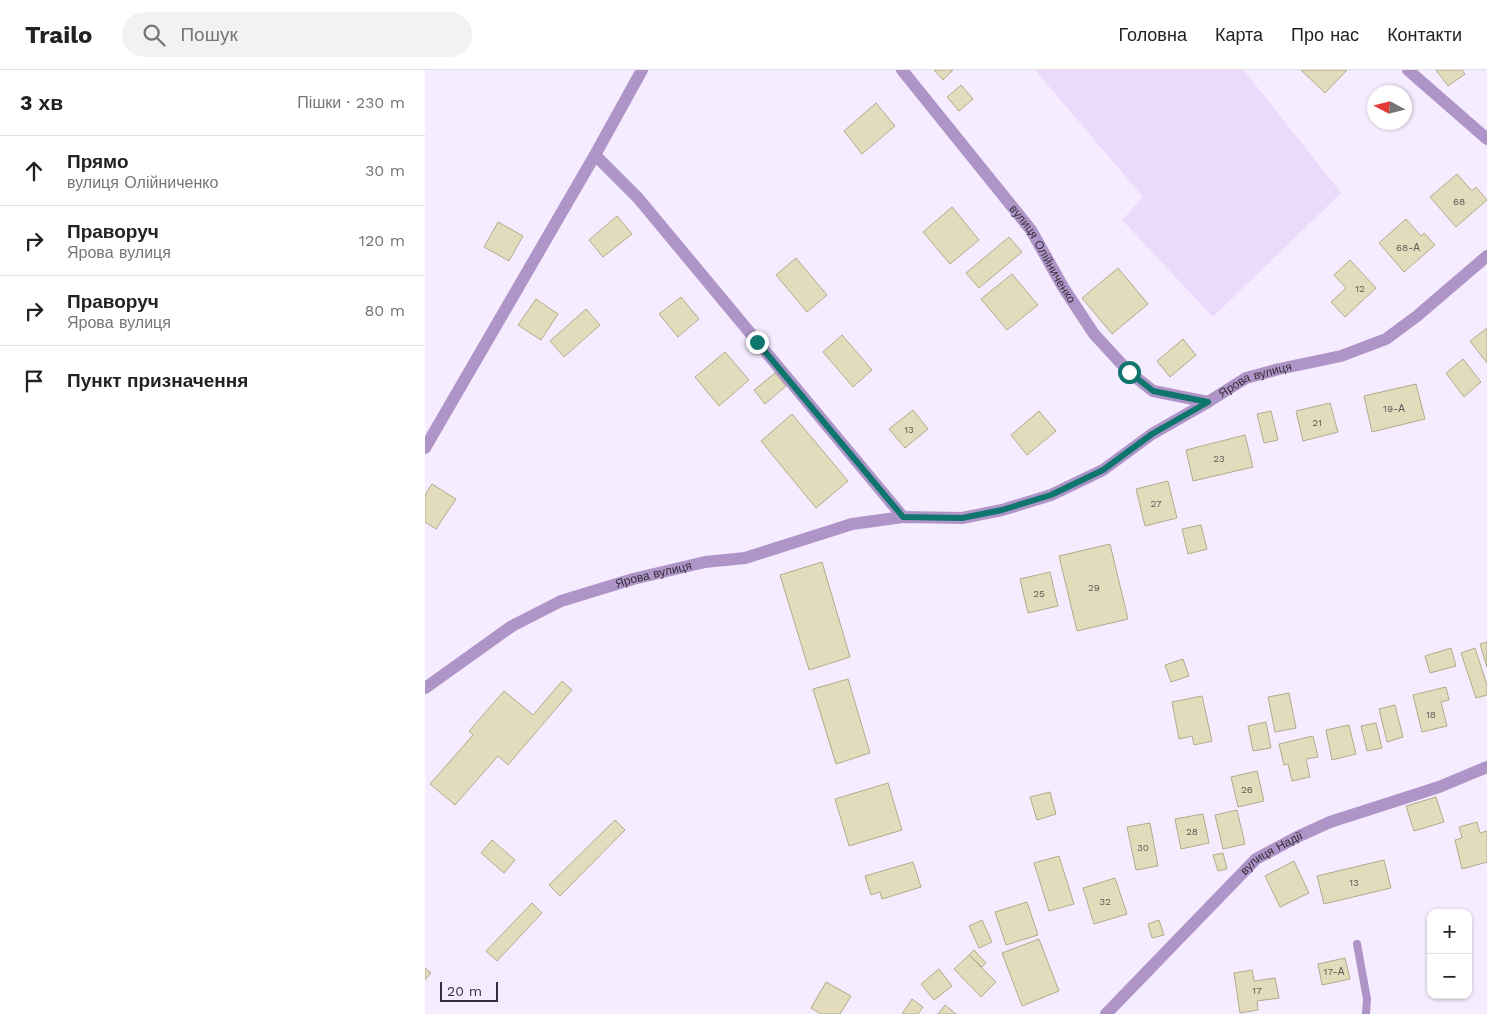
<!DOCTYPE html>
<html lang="uk">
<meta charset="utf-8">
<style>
:root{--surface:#fff;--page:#f2f2f2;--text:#222;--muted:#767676;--line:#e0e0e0}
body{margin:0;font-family:"Work Sans",sans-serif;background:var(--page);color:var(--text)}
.controls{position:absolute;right:15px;bottom:15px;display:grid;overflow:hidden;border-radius:10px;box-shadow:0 1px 4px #0004}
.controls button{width:45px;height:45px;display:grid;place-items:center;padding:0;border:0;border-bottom:1px solid var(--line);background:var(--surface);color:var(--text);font:25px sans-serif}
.compass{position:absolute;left:942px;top:15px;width:45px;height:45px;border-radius:50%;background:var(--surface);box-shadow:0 1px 4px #0004;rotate:277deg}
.scale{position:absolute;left:15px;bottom:12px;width:58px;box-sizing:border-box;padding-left:5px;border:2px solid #352f3a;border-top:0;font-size:14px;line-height:18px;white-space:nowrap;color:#352f3a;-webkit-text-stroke:4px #f6ecff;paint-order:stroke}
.stop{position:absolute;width:15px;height:15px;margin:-11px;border:4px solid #0f766e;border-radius:50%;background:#fff}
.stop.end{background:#0f766e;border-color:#fff;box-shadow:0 1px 5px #0008}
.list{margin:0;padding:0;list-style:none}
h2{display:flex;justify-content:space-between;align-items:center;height:65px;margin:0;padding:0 20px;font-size:21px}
h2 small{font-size:16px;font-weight:400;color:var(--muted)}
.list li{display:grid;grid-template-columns:32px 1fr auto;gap:15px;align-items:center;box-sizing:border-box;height:70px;padding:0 20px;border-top:1px solid var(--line)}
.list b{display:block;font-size:19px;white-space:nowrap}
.list p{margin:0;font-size:16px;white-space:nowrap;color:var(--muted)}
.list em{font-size:16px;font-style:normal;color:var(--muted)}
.icon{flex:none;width:28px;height:28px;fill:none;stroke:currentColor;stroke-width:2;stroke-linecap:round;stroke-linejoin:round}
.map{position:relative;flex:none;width:1062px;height:944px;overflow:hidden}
header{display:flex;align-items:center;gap:30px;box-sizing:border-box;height:70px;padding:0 25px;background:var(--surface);border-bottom:1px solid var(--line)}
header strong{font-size:24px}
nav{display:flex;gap:28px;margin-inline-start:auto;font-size:18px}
.search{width:350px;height:45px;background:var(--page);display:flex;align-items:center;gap:12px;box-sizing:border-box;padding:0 18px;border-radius:28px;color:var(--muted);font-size:19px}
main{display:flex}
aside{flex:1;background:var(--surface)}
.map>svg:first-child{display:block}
</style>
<header>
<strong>Trailo</strong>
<div class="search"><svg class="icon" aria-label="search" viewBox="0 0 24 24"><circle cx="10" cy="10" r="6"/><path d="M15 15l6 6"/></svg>Пошук</div>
<nav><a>Головна</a><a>Карта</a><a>Про нас</a><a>Контакти</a></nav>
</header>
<main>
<aside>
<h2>3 хв<small>Пішки · 230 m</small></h2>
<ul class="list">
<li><svg class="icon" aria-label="ahead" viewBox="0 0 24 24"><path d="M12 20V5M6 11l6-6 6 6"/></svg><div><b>Прямо</b><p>вулиця Олійниченко</p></div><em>30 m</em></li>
<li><svg class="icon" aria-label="right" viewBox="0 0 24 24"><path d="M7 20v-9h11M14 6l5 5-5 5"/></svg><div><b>Праворуч</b><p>Ярова вулиця</p></div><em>120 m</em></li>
<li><svg class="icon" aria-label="right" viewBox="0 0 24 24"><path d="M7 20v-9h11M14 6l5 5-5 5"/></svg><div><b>Праворуч</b><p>Ярова вулиця</p></div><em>80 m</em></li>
<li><svg class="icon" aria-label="arrive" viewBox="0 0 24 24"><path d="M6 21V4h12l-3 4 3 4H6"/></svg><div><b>Пункт призначення</b></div></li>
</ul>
</aside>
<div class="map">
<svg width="1062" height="944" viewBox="0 0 1062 944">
<rect width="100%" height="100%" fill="#f6ecff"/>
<path fill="#ecdafd" d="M610,0H819L916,123L788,247L697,150L718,127Z"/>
<path fill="#e3dcbc" stroke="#b1ab8c" d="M509,0H528L518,10Z
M876,0H922L900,23Z
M1011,0H1037L1040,4L1023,16Z
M536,15L548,29L534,41L522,27Z
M451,33L470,56L437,84L419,61Z
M1032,104L1047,121L1051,117L1062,130L1031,157L1005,127Z
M527,137L554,170L525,194L498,162Z
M192,146L207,164L178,187L164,170Z
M981,149L996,166L999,163L1010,175L979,202L954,173Z
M73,152L98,166L84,191L59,177Z
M584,167L597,182L554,218L541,203Z
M371,188L402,225L382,242L351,205Z
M925,190L951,218L920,247L906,232L921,218L909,205Z
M693,198L723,234L687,264L657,228Z
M587,204L613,235L582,260L556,229Z
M256,227L274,249L253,267L234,244Z
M111,229L133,244L116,270L93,255Z
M161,239L175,255L139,287L125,271Z
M1062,258V293L1045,271Z
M417,265L447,300L428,317L398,282Z
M758,269L771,285L745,307L732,291Z
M300,282L324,310L294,336L270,307Z
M1038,289L1056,312L1039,327L1021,303Z
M350,303L361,316L340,334L329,320Z
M991,314L1000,349L947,362L939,326Z
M905,333L913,362L878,371L871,341Z
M488,340L503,359L480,378L464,359Z
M614,341L631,361L602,385L586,365Z
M846,341L853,370L839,373L832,344Z
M367,344L423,411L391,438L336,371Z
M820,365L828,397L768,411L761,380Z
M743,411L752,448L720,456L711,419Z
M7,414L31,429L11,459L0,452V425Z
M776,455L782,479L763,484L757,459Z
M685,474L703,549L652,561L634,486Z
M397,492L425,587L384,600L355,505Z
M625,502L633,536L603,543L595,509Z
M1062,572V597L1055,574Z
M1026,578L1031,596L1005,603L1000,586Z
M1050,578L1062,615V625L1051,628L1036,583Z
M758,589L764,606L746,612L740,595Z
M423,609L445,683L411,694L388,619Z
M137,611L147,620L83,695L73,686L30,735L5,714L48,665L44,661L79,621L108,645Z
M1021,617L1024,630L1016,632L1022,656L997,662L988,625Z
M864,623L871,658L850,662L843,627Z
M777,626L787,671L769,675L767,666L754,669L747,632Z
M970,635L978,667L962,672L954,639Z
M841,652L846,678L828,681L823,656Z
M951,653L957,678L942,681L936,656Z
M924,655L931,684L907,690L901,660Z
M888,666L893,687L881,689L885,707L867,711L863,694L859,695L854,674Z
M832,701L839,731L813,737L806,707Z
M463,713L477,760L424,776L410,729Z
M625,722L631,744L612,750L605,727Z
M1011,727L1019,752L989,761L981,736Z
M812,740L820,774L798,779L790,745Z
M778,744L784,773L756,779L750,749Z
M190,750L200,760L135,826L124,815Z
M1052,752L1055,763L1062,761V792L1037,799L1030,770L1037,768L1034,757Z
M725,753L733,796L711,800L702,757Z
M67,770L90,790L79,803L56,783Z
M798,783L802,799L793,801L788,785Z
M634,786L649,834L624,841L609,793Z
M959,790L966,818L899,834L892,806Z
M869,791L884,823L855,837L840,806Z
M488,792L496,817L457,829L455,822L446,825L440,806Z
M690,808L702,844L669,854L658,818Z
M602,832L613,865L581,875L570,842Z
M107,833L117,843L72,891L61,881Z
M557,850L567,872L554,878L544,856Z
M734,850L739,865L727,868L723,854Z
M614,869L634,921L597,936L577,883Z
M549,880L561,893L557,897L544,885Z
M544,885L571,912L556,927L529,899Z
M920,888L925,909L897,915L893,894Z
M0,898L6,903L0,910Z
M514,899L527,916L509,930L496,914Z
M827,900L829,911L850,908L854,928L832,931L833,940L815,943L809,903Z
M401,912L426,926L415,944H396L386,938Z
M487,929L498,937L493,944H477Z
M520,935L531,944H513Z"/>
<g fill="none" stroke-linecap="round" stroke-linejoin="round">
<path stroke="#af95c7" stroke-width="8" d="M932,874L942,929L941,944"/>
<g stroke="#af95c7" stroke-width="12">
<path id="s1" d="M477,0L606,160L638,217L669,264L704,302L728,321L783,332"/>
<path d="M983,0L1062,69"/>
<path d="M170,85L213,128L478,447"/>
<path d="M0,378L170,85L217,0"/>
<path id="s2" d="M0,618L87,556L136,531L208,509L280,492L320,488L427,454L478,447L537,448L577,440L626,425L678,400L727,364L783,332L821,308L854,299L916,286L961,269L992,246L1062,186"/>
<path id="s3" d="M681,944L831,789L872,767L905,752L1014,717L1062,697"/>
</g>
</g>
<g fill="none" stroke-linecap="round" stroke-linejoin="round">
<path stroke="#0f766e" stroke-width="6" d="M332,272L478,447L537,448L577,440L626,425L678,400L727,364L783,332L728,321L704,302"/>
</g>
<g text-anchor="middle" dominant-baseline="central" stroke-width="5" stroke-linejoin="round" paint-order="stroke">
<g font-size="10" fill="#605a5a">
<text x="1034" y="131">68</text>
<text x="983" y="177">68-А</text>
<text x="935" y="218">12</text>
<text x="969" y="338">19-А</text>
<text x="892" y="352">21</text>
<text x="484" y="359">13</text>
<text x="794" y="388">23</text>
<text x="731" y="433">27</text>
<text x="669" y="517">29</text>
<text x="614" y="523">25</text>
<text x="1006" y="644">18</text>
<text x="822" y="719">26</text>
<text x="767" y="761">28</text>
<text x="718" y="777">30</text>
<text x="929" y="812">13</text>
<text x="680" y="831">32</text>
<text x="909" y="901">17-А</text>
<text x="832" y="920">17</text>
</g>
<g font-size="12" fill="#352f3a" stroke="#f6ecff">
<text stroke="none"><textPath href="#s1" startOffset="232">вулиця Олійниченко</textPath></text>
<text stroke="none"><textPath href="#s2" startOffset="902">Ярова вулиця</textPath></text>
<text stroke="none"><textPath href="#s2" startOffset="258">Ярова вулиця</textPath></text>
<text stroke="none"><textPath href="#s3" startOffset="232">вулиця Надії</textPath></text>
</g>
</g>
</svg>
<div class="controls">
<button>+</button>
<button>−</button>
</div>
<svg class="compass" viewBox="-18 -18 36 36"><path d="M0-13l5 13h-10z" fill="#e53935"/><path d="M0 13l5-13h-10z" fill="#767676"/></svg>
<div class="scale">20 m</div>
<div class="stop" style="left:704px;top:302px"></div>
<div class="stop end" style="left:332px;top:272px"></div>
</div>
</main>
